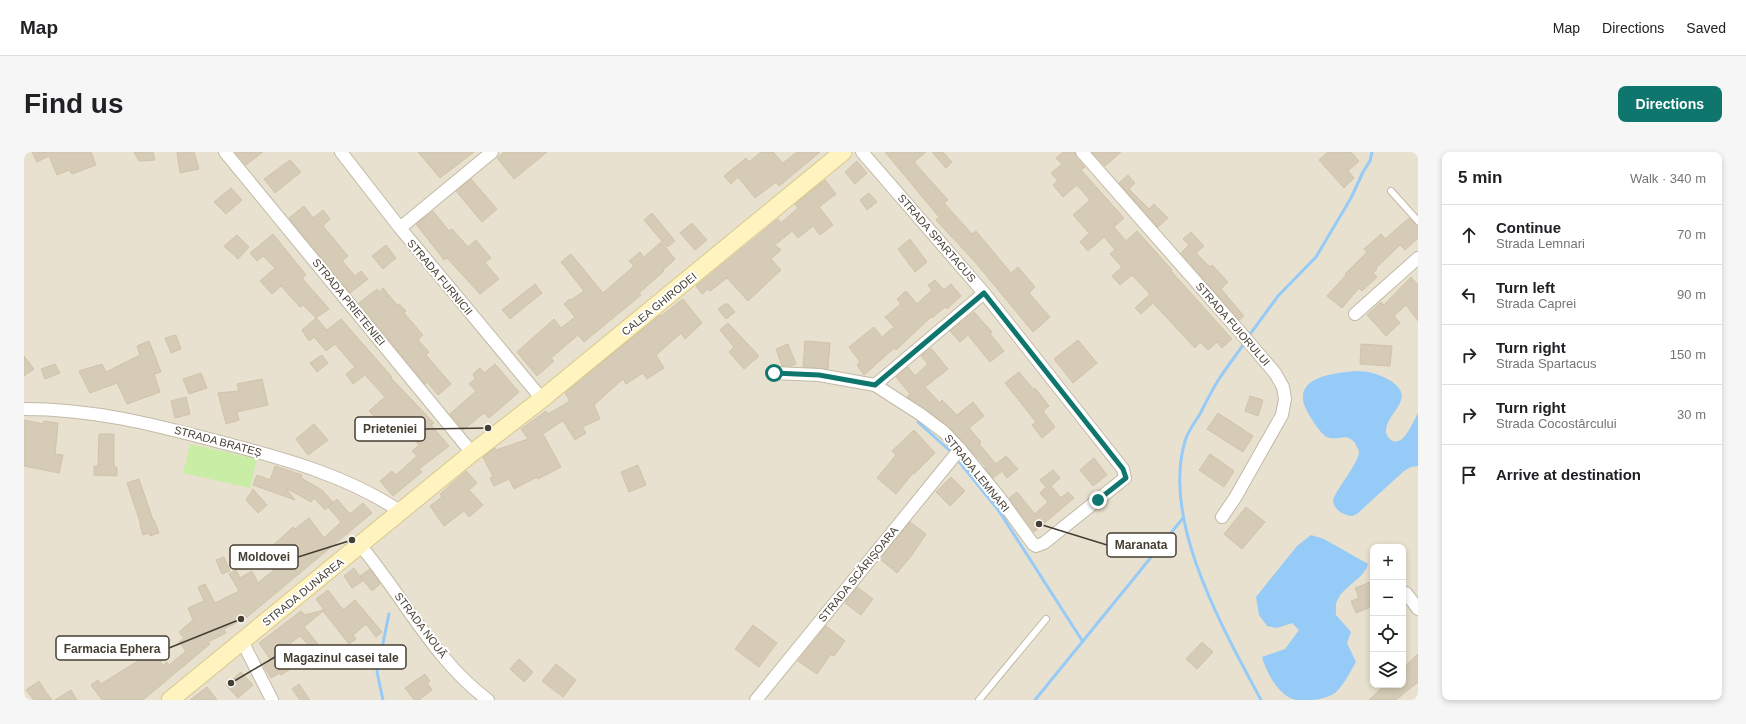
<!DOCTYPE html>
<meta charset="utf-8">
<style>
:root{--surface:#fff;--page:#f6f6f6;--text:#202124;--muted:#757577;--line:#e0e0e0;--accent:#0f766e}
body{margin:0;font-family:Helvetica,sans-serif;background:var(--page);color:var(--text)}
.controls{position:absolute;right:12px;bottom:12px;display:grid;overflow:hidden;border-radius:8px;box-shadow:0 2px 6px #0003}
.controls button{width:36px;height:36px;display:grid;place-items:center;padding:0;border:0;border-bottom:1px solid var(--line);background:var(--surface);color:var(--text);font:20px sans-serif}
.stop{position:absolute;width:12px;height:12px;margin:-9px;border:3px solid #0f766e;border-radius:50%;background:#fff}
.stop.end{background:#0f766e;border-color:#fff;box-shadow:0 1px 4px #0008}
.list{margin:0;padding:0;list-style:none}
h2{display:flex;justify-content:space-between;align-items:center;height:52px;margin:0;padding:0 16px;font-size:17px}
h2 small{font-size:13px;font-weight:400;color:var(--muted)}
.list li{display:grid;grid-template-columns:26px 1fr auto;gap:12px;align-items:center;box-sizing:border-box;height:60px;padding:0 16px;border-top:1px solid var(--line)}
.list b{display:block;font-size:15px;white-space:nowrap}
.list p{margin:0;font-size:13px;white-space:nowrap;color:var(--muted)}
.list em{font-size:13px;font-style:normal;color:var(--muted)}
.icon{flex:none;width:22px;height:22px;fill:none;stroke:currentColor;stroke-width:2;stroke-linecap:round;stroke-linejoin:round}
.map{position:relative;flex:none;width:1394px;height:548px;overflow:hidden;border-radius:8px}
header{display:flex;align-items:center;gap:24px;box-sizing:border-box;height:56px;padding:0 20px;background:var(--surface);border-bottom:1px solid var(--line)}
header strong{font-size:19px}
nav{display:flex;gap:22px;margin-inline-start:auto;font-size:14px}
.intro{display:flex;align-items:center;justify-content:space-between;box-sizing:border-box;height:96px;padding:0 24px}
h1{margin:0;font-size:28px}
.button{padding:10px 18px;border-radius:8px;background:var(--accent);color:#fff;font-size:14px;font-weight:700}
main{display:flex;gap:24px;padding:0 24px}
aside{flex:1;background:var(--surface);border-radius:8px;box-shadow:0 2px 6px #0003}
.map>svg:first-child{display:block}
</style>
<header>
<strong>Map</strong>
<nav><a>Map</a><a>Directions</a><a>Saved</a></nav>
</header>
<div class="intro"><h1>Find us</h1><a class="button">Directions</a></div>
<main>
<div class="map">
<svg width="1394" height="548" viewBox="0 0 1394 548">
<rect width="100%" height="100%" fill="#f3efe2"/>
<path fill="#e8e1cf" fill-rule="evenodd" d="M0,0H1394V548H0ZM1349,395H1379V533H1349Z"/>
<path fill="#c9eda5" d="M166,292L233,307L226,336L159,321Z"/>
<path fill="#96cbf8" d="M1332,219C1345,219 1355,222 1367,229C1394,247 1361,261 1362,280C1363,283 1364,286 1367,288C1380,296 1389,269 1394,261V314L1387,315L1380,319L1333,362L1328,364C1319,363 1310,358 1309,348C1313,336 1336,309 1335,299C1334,296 1332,294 1331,291C1322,279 1313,290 1303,285C1297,283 1284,262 1281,255C1269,224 1312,221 1332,219Z
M1287,383L1300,387L1344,412C1339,428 1321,433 1314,447C1311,451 1312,458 1312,463L1327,480L1323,491L1332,510C1326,520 1320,533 1311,541C1305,545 1295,548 1287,548C1282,548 1276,548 1272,548C1255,545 1242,520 1238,505L1261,497L1275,478L1268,471L1253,476L1243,474L1235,463L1232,445L1273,394Z"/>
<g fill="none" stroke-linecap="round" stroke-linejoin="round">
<path stroke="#96cbf8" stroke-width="3" d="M1224,185L1254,144L1292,105L1327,46L1339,20L1346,9L1348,0
M1221,190C1213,202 1203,215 1195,227C1188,238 1182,250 1176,262C1171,270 1164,279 1161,289C1137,370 1200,478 1237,548
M894,270L925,298
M933,307L975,359L1059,490
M359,548L353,520L365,462
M1011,548L1159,366"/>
</g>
<path fill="#d5cbb6" stroke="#d1c3a8" d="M8,0H67L72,13L48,22L45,18L33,23L25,4L13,10Z
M110,0H129L131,8L115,9Z
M153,0H170L175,17L156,21Z
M211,0H239L222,13Z
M394,0H450L416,26Z
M480,0H523L490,27L473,6Z
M737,0H749L759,11L773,0H796L755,34L752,30L731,46L714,25L707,32L700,24L722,6L725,10Z
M861,0H902L890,10L924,48L920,51L948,82L952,79L987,121L994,115L1011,135L1005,141L1026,165L1009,180L951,110L912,68L915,65Z
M908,0H919L928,10L922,16Z
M1039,0H1051L1052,5L1061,15L1057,18L1100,66L1090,75L1102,89L1113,79L1148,118L1147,119L1208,187L1198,196L1193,190L1184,198L1176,190L1171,196L1129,151L1117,162L1111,156L1126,142L1108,123L1096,133L1088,124L1098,115L1086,102L1091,98L1080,85L1064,99L1056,90L1065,81L1049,63L1066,48L1053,33L1039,45L1029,33L1034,29L1027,21L1038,12L1032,6Z
M1068,0H1097L1081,14Z
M1304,0H1327L1335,9L1324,19L1330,26L1320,36L1295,8Z
M266,8L277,20L251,41L240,27Z
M833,9L843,21L831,32L821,20Z
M1104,23L1111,31L1105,37L1125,57L1130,52L1144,66L1134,75L1095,31Z
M447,27L473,57L458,70L432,39Z
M801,28L812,42L795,55L809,73L796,83L789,74L774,86L768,79L751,93L757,98L747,107L757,118L724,149L703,126L686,139L684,137L678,142L672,134L754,67L757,71L774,56L771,52Z
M207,36L218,48L202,62L190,50Z
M845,41L853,50L843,58L836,48Z
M280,54L289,66L299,58L306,67L299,74L324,104L318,109L331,124L337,119L344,127L326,141L265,66Z
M409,59L425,79L428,77L444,95L452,88L467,106L461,111L475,127L456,142L423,106L420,108L392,72Z
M628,61L651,89L643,95L620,68Z
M1385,66L1394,75V86L1381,98L1376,93L1352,116L1353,117L1349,121L1353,125L1338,139L1335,136L1318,156L1303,144L1322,123L1321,122L1343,100L1340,97L1357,82L1361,87Z
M668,71L683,88L671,98L656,81Z
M1167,80L1180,94L1172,101L1186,115L1188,113L1204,130L1197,137L1220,164L1215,168L1157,101L1165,93L1159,87Z
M249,82L282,123L278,126L305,157L292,166L279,153L276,155L257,134L248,142L236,129L251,116L239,104L233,109L226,101Z
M213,83L225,95L214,107L200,94Z
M886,87L903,110L891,120L874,97Z
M637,90L651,107L639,118L640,119L615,141L617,143L560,190L554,183L527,206L530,209L513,224L493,200L530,167L537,176L551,165L540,152L546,147L547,148L560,139L537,110L547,102L579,141L610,114L605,109L616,100L620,105Z
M362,93L372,106L359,117L348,104Z
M1387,125L1394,133V169L1382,153L1370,164L1376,171L1362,184L1343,163L1357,150L1360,153Z
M911,128L920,138L927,132L937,144L923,157L921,155L908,166L907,165L872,198L870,196L840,223L833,213L836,210L825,195L850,175L858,185L870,175L861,165L877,152L873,147L882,139L893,152L908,138L904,133Z
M511,132L518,141L486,167L478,158Z
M359,136L373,153L375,152L382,159L380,161L399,183L394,188L405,200L402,203L427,232L414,243L403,230L401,232L335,151L353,137L355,140Z
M659,147L678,171L661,187L657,181L632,203L640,216L623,227L619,221L602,232L599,227L570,253L576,267L558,275L562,281L551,288L540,270L538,269L519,282L537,315L514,327L513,325L490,337L485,327L470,334L466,326L469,325L459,305L471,296L472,298L504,287L497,277L522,259L524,262L546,249L541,241L636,163L637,164Z
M701,152H704L711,160L702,167L694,157Z
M950,160L968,180L966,182L980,199L966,210L944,183L936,190L926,179Z
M292,166L303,178L317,167L368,225L367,226L410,271L407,273L425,294L395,317L398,320L369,344L356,329L368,319L372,323L393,304L388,299L395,293L376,270L365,280L345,259L361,245L341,223L329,232L322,222L331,215L311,192L302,199L290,185L285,189L278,178Z
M704,171L735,204L720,217L705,200L710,195L696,178Z
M152,183L157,197L147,201L141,186Z
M1054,188L1073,211L1049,231L1030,207Z
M125,189L137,220L130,222L136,240L103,252L93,231L66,241L55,219L78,212L82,220L116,203L113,194Z
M781,189L806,191L804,217L779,215Z
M764,192L772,212L767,214H758L752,197Z
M1337,192L1368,194L1366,214L1336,212Z
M907,196L924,217L901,235L916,251L918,248L933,263L949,250L960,264L945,276L957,290L955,292L972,312L982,304L994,317L983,326L978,319L969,326L961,316L962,315L925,275L883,245L886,242L872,225L884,215L891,224L904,212L897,204Z
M298,203L304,211L293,220L286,211Z
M0,204L10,217L0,224Z
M31,212L36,221L21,227L17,217Z
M471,212L495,240L465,266L460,261L439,278L426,262L452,239L445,232L451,227L449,222L456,216L460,221Z
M995,220L1010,238L1011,236L1025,254L1019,259L1031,275L1018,286L1008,273L1012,270L981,231Z
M177,221L183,236L165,242L159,227Z
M238,227L244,253L213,260L215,268L202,272L194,241L215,239L213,232Z
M1226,244L1239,248L1234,264L1221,259Z
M162,245L166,262L151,266L147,249Z
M1194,261L1229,284L1219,300L1183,277Z
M0,268L19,272L20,269L34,271L31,302L39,303L35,321L0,314Z
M290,272L304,288L284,303L272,287Z
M890,278L911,301L890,322L889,321L872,342L853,326L872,303L868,299Z
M75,282H90V315H93V324L70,323V314H74Z
M1186,302L1210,319L1200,335L1175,318Z
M1070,306L1083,323L1069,334L1056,318Z
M614,313L622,333L605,340L597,320Z
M251,314L278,323L277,326L298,338L309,350L301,358L290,346L287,350L262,336L271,348L229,333L233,323L246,328Z
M1029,318L1036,326L1027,334L1037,346L1044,340L1050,346L1010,380L985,346L993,340L1011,362L1024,350L1016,341L1022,335L1016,328Z
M442,319L453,331L445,338L459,353L445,365L440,359L420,374L406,354L418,345L416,342Z
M927,325L941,339L926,354L912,340Z
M115,327L129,368H130L135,381L126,384L125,381L119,383L116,373H117L103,331Z
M229,337L243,353L234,361L222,348Z
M313,347L326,362L339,351L348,361L222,466L200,477L202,481L184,490L186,492L119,548H78L67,533L74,528L77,532L117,507L115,497L133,493L138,514L143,510L145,513L162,499L155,490L160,486L155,480L169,468L164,456L180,449L174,435L181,432L191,451L215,439L205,422L212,418L216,426L228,419L234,431L250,418L237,404L269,375L271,377L285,366L300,386L315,372L317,370L304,355Z
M1222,355L1241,370L1218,397L1200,382Z
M886,370L902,382L888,403L873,421L856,407Z
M200,405L206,419L198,422L192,408Z
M330,416L339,429L328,436L320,424Z
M346,417L356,432L348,439L336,424Z
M1349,429V454L1332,461L1327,449L1335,446L1331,436Z
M833,435L849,447L837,463L821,451Z
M304,438L319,458L331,448L358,480L352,485L342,472L329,483L332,487L325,492L299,459L280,475L294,492L288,497L276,484L263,494L276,511L257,523L256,521L247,526L240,514L247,508L235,491L277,459L281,463L300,458L292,447Z
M729,473L753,491L735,515L711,497Z
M802,474L821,489L810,504L807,502L793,522L774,509Z
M1178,490L1189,500L1173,517L1162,507Z
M1394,502V530L1372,548H1345L1361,533H1379V516Z
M495,507L509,520L500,530L486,517Z
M532,512L552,528L539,545L518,529Z
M217,520L229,533L214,546L202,533Z
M401,522L406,529L403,531L408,538L395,548H390L381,536Z
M15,529L22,540L28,548H10L2,538Z
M275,532L286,548H276L268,537Z
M183,535L193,548H166Z
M47,538L53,548H31Z"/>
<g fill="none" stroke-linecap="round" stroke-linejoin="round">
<g stroke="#c2baa6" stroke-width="8">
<path id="lane" d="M1367,39L1394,69
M955,548L1022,467"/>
</g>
<g stroke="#c2baa6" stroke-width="14">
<path id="street" d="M201,0L448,301
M317,0L376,76L518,247
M1058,0L1217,181L1251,221L1259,235L1261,247L1258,263L1211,346L1198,365
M376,76L468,0
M1331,162L1394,106
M750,221L795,223L851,233L896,262L920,280L936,297L975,345L1009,392L1012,394L1020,391L1101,326L1099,317L960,141L838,0
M851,233L960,141
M0,257C72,257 131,273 200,291C261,307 324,324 377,360
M336,393C379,444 410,508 464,548
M1382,441L1394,457
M218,489L248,548
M732,548L936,297"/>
</g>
<g stroke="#d8c88b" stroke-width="19">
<path id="secondary" d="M146,548L448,301L518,247L819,0"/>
</g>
<use href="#lane" stroke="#fff" stroke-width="6"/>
<use href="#street" stroke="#fff" stroke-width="12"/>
<use href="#secondary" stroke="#fff3c0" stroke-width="17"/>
</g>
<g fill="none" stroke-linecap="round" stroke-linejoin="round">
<path stroke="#0f766e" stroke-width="5" d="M750,221L795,223L851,233L960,141L1099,317L1102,326L1074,348"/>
</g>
<g text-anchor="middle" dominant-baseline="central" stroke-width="4" stroke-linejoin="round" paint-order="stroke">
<g font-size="11" fill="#453e32" stroke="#fff">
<text transform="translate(913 86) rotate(49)">STRADA SPARTACUS</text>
<text transform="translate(416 125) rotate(50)">STRADA FURNICII</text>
<text transform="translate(325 150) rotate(51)">STRADA PRIETENIEI</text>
<text transform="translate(635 152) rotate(-39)">CALEA GHIRODEI</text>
<text transform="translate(1209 172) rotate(49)">STRADA FUIORULUI</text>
<text transform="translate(194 289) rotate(15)">STRADA BRATEȘ</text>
<text transform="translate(953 321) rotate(51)">STRADA LEMNARI</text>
<text transform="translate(834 422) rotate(-51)">STRADA SCĂRIȘOARA</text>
<text transform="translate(279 440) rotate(-39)">STRADA DUNĂREA</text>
<text transform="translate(397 473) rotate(53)">STRADA NOUĂ</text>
</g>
</g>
<path fill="none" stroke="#453e32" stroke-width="1.5" d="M464 276L401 277M1015 372L1083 393M328 388L274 405M217 467L145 496M207 531L251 505"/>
<g fill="#453e32" stroke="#fff" stroke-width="1.5">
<circle cx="464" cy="276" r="4"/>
<circle cx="1015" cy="372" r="4"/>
<circle cx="328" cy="388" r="4"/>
<circle cx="217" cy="467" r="4"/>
<circle cx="207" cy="531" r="4"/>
</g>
<g fill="#fff" stroke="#453e32" stroke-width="1.5">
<rect x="331" y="265" width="70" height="24" rx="4"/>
<rect x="1083" y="381" width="69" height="24" rx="4"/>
<rect x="206" y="393" width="68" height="24" rx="4"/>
<rect x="32" y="484" width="113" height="24" rx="4"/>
<rect x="251" y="493" width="131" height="24" rx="4"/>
</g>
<g font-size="12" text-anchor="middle" font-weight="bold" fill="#453e32">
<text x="366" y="281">Prieteniei</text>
<text x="1117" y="397">Maranata</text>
<text x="240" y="409">Moldovei</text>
<text x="88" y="501">Farmacia Ephera</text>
<text x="317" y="510">Magazinul casei tale</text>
</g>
</svg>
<div class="controls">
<button>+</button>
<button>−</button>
<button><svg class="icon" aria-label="locate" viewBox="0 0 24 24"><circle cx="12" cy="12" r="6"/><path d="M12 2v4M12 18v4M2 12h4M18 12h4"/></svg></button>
<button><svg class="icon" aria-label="layers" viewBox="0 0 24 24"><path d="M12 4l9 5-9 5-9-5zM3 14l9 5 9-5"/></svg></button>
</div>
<div class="stop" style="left:750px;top:221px"></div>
<div class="stop end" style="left:1074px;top:348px"></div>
</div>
<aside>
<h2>5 min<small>Walk · 340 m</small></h2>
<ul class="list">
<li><svg class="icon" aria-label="ahead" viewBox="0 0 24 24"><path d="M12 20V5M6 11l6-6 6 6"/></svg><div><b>Continue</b><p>Strada Lemnari</p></div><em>70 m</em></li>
<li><svg class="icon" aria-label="left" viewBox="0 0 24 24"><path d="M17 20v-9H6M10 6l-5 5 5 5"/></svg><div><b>Turn left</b><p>Strada Caprei</p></div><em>90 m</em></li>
<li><svg class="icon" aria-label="right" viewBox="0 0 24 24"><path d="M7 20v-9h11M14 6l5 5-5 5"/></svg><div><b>Turn right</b><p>Strada Spartacus</p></div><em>150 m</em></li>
<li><svg class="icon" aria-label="right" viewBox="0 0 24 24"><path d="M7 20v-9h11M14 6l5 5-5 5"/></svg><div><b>Turn right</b><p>Strada Cocostârcului</p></div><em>30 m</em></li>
<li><svg class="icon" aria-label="arrive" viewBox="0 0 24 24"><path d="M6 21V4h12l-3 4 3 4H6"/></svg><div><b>Arrive at destination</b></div></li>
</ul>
</aside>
</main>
